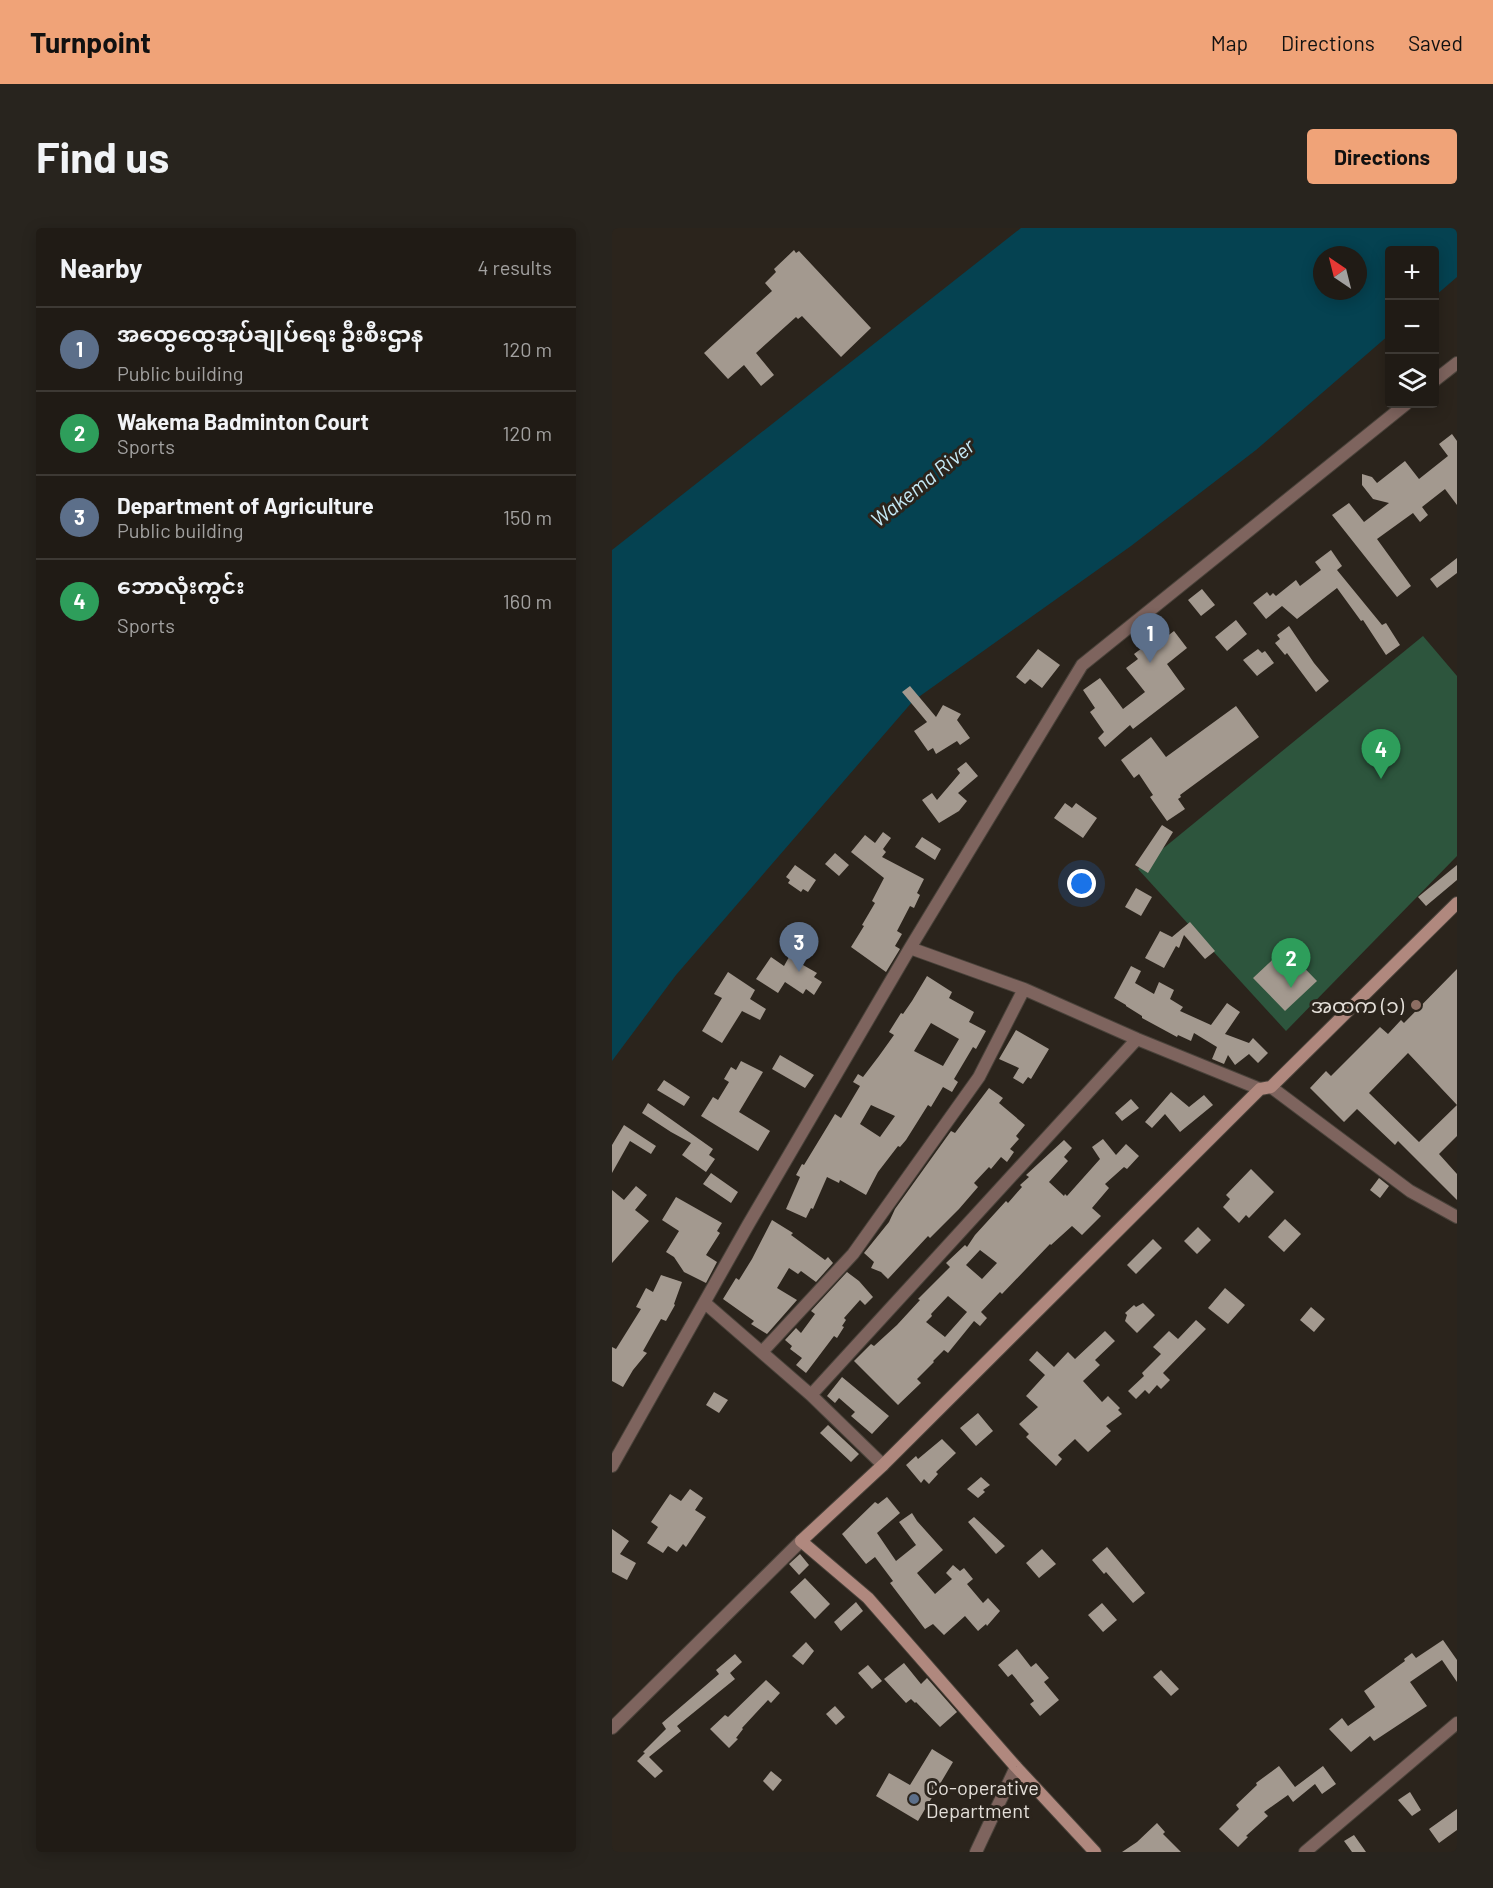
<!DOCTYPE html>
<meta charset="utf-8">
<style>
:root{--surface:#201b15;--page:#28241e;--text:#f1f3f6;--muted:#a2a1a0;--line:#3d3934;--accent:#f0a378}
body{margin:0;font-family:Barlow,"Noto Sans Myanmar",sans-serif;background:var(--page);color:var(--text)}
.controls{position:absolute;right:18px;top:18px;display:grid;overflow:hidden;border-radius:6px;box-shadow:0 3px 15px #0003}
.controls button{width:54px;height:54px;display:grid;place-items:center;padding:0;border:0;border-bottom:2px solid var(--line);background:var(--surface);color:var(--text);font:30px sans-serif}
.compass{position:absolute;left:701px;top:18px;width:54px;height:54px;border-radius:50%;background:var(--surface);box-shadow:0 3px 15px #0003;rotate:325deg}
.you{position:absolute;left:470px;top:656px;width:21px;height:21px;margin:-15px;border:4px solid #fff;border-radius:50%;background:#1a73e8;box-shadow:0 0 0 9px #1a73e833}
.badge{display:grid;place-items:center;width:39px;height:39px;border-radius:50%;background:var(--accent);color:#fff;font-size:20px;font-weight:700}
.pin{position:absolute;translate:-50% -50px;filter:drop-shadow(0 2px 3px #0008)}
.pin::after{content:'';position:absolute;top:32px;width:21px;height:18px;background:inherit;clip-path:polygon(0 0,100% 0,50% 100%)}
.list{margin:0;padding:0;list-style:none}
h2{display:flex;justify-content:space-between;align-items:center;height:78px;margin:0;padding:0 24px;font-size:26px}
h2 small{font-size:20px;font-weight:400;color:var(--muted)}
.list li{display:grid;grid-template-columns:39px 1fr auto;gap:18px;align-items:center;box-sizing:border-box;height:84px;padding:0 24px;border-top:2px solid var(--line)}
.list b{display:block;font-size:22px;white-space:nowrap}
.list p{margin:0;font-size:20px;white-space:nowrap;color:var(--muted)}
.list em{font-size:20px;font-style:normal;color:var(--muted)}
.icon{flex:none;width:33px;height:33px;fill:none;stroke:currentColor;stroke-width:2;stroke-linecap:round;stroke-linejoin:round}
.map{position:relative;flex:none;width:845px;height:1624px;overflow:hidden;border-radius:6px}
header{display:flex;align-items:center;gap:36px;box-sizing:border-box;height:84px;padding:0 30px;background:var(--accent);color:#111}
header strong{font-size:28px}
nav{display:flex;gap:33px;margin-inline-start:auto;font-size:21px}
.intro{display:flex;align-items:center;justify-content:space-between;box-sizing:border-box;height:144px;padding:0 36px}
h1{margin:0;font-size:42px}
.button{padding:15px 27px;border-radius:6px;background:var(--accent);color:#111;font-size:21px;font-weight:700}
main{display:flex;gap:36px;padding:0 36px}
aside{flex:1;background:var(--surface);border-radius:6px;box-shadow:0 3px 15px #0003}
.map>svg:first-child{display:block}
</style>
<header>
<strong>Turnpoint</strong>
<nav><a>Map</a><a>Directions</a><a>Saved</a></nav>
</header>
<div class="intro"><h1>Find us</h1><a class="button">Directions</a></div>
<main>
<aside>
<h2>Nearby<small>4 results</small></h2>
<ul class="list">
<li><span class="badge" style="background:#5c6f8a">1</span><div><b>အထွေထွေအုပ်ချုပ်ရေး ဦးစီးဌာန</b><p>Public building</p></div><em>120 m</em></li>
<li><span class="badge" style="background:#2e9e5b">2</span><div><b>Wakema Badminton Court</b><p>Sports</p></div><em>120 m</em></li>
<li><span class="badge" style="background:#5c6f8a">3</span><div><b>Department of Agriculture</b><p>Public building</p></div><em>150 m</em></li>
<li><span class="badge" style="background:#2e9e5b">4</span><div><b>ဘောလုံးကွင်း</b><p>Sports</p></div><em>160 m</em></li>
</ul>
</aside>
<div class="map">
<svg width="845" height="1624" viewBox="0 0 845 1624">
<rect width="100%" height="100%" fill="#2b241c"/>
<path fill="#2d553d" d="M811,408L845,448V628L674,803L526,641Z"/>
<path fill="#054251" fill-rule="evenodd" d="M409,0H845V49L823,68L822,22H778L777,107L644,222L519,318L301,473L64,747L0,833V322ZM710,27H746V63H710Z"/>
<path fill="#a3998f" fill-rule="evenodd" d="M182,22L184,25L187,23L259,100L229,129L190,88L186,91L184,89L144,125L162,147L149,158L132,137L116,151L92,125L160,63L153,55L164,44L162,41Z
M840,206L845,213V277L833,261L810,279L816,287L808,294L801,285L765,311L799,358L785,369L720,287L737,275L752,294L777,275L761,271L750,257V246L760,249L765,255L793,233L807,251L836,228L827,216Z
M719,322L730,338L725,342L770,397L774,395L788,417L774,427L751,392L749,393L725,360L685,391L670,378L654,391L641,375L655,364L658,368L661,365L664,368L684,352L688,358L709,342L703,334Z
M845,330V345L825,360L818,351Z
M590,361L603,377L589,388L576,372Z
M624,392L635,406L615,423L603,409Z
M677,398L702,435L717,453L704,464L675,425L673,427L663,415L668,411L665,407Z
M562,403L575,420L555,436L573,461L521,501L518,497L493,519L486,510L492,504L478,484L483,480L471,462L488,450L511,481L533,464L514,440L526,431L522,426L534,417L537,422Z
M426,421L448,437L430,460L418,451L413,456L404,449Z
M646,421L650,425L653,423L662,435L645,448L631,432Z
M298,458L324,489L331,477L349,486L345,492L358,510L348,517L345,513L324,526L321,520L316,523L302,503L315,494L290,464Z
M624,478L647,509L568,567L569,569L566,571L573,581L555,593L538,569L541,567L527,546L522,550L509,532L539,509L554,529Z
M354,534L366,548L346,565L355,573L347,583L327,595L310,572L320,565L325,572L348,545L345,541Z
M453,575L460,580L464,575L485,590L471,610L442,590Z
M550,597L561,604L536,645L523,637Z
M271,604L279,610L271,621L274,624L270,629L312,651L305,665L308,667L302,680L298,678L285,703L290,706L283,718L288,721L274,744L239,719L252,698L250,697L263,675L260,673L272,650L239,624L253,607L263,615Z
M310,609L329,621L323,632L303,619Z
M223,625L237,637L227,648L213,636Z
M183,637L204,652L196,664L191,661L189,664L176,655L178,652L174,649Z
M845,637V652L814,678L806,669Z
M524,660L540,669L529,688L513,679Z
M578,694L603,723L593,731L572,707L567,720L564,718L552,740L533,730L548,703L560,709Z
M673,720L705,753L673,783L641,750Z
M159,729L172,738L177,729L205,745L202,749L210,754L202,767L194,761L191,766L173,754L166,765L144,751Z
M519,738L529,743L523,755L542,766L547,754L562,762L558,771L571,779L568,783L599,797L615,775L628,784L613,806L637,815L641,810L656,825L646,835L637,826L623,837L616,827L612,836L600,831L605,819L582,805L579,813L566,807L565,809L530,790V788L514,778V777L502,770Z
M845,741V908L827,926L845,946V972L786,913L783,917L745,881L732,894L698,860L714,843L719,848L768,799L776,806L789,792L792,795ZM796,825L845,877L807,914L757,865Z
M116,744L143,762L138,771L154,781L148,792L130,783L110,815L90,803L110,770L102,766Z
M315,748L340,764L337,770L362,784L357,794L374,803L364,821L361,819L342,851L346,854L340,864L331,859L319,879L316,877L294,912L288,919L286,918L266,944L254,967L228,952L227,955L215,949L201,981L199,980L194,990L174,981L188,949L184,947L190,936L192,937L223,886L229,890L248,858L241,854L246,846L251,849L267,828L282,807L277,804L289,785L291,786L300,773ZM319,795L347,811L331,838L302,823ZM259,877L283,888L268,909L248,896Z
M404,802L437,821L419,851L416,849L411,856L401,850L407,840L387,831Z
M168,827L202,847L193,860L160,841Z
M129,833L151,844L127,884L158,903L146,923L89,888L101,869L106,872L117,854L112,851L119,839L124,842Z
M52,852L78,869L72,878L45,862Z
M377,860L391,870L387,875L413,897L404,908L407,911L398,921L402,924L395,934L389,929L379,941L377,939L362,955L366,959L347,981L318,1010L316,1008L276,1051L269,1044L259,1040L262,1034L252,1025L277,994L283,981L339,903L343,905Z
M559,864L577,879L592,867L601,877L568,904L553,886L540,900L533,894Z
M519,871L527,880L510,893L503,885Z
M36,875L101,921L97,927L103,931L94,944L70,927L79,915L59,904L30,885Z
M12,897L44,918L39,926L18,913L0,945V917Z
M491,911L504,927L514,916L527,928L515,941L512,939L493,956L497,960L480,980L489,988L470,1007L460,998L439,1017L438,1016L390,1066L388,1064L369,1084L375,1090L368,1098L362,1093L336,1125L332,1122L321,1133L322,1134L305,1151L309,1155L286,1177L242,1133L259,1116L262,1118L285,1097L308,1072L306,1071L338,1039L334,1035L353,1017L355,1019L363,1007L394,973L396,975L410,959L408,957L417,949L414,947L452,912L460,920L452,929L456,933L437,954L452,968L453,966L455,968L488,931L480,919ZM368,1022L385,1035L370,1051L354,1037ZM336,1068L355,1084L333,1109L314,1094L320,1088L319,1086Z
M639,941L662,964L637,990L634,987L627,995L611,979L618,971L614,967Z
M99,945L126,964L119,975L91,956Z
M767,950L777,958L768,970L758,962Z
M24,958L35,967L23,982L37,993L0,1035V962L12,972Z
M64,969L110,995L105,1003L108,1005L94,1027L105,1034L94,1055L72,1044L62,1029L54,1024L67,1003L50,992Z
M673,991L689,1006L672,1024L656,1009Z
M160,992L181,1005L179,1007L213,1032L216,1029L221,1035L204,1054L189,1043L186,1046L177,1040L165,1060L185,1072L155,1106L139,1096L142,1093L111,1071L124,1050L127,1052L140,1031Z
M586,999L599,1012L585,1026L572,1013Z
M541,1011L550,1020L524,1046L515,1037Z
M235,1044L247,1053L261,1069L253,1077L248,1072L232,1090L234,1092L230,1098L232,1099L225,1110L222,1108L194,1145L184,1137L190,1130L178,1121L180,1118L173,1112L184,1100L189,1105L203,1086L199,1083Z
M49,1047L70,1054L62,1076L63,1077L54,1093L49,1091L31,1123L35,1125L21,1142L11,1159L0,1153V1119L4,1121L29,1081L24,1079L34,1060L41,1064Z
M613,1060L633,1077L616,1096L596,1080Z
M531,1075L543,1087L525,1105L513,1093L515,1087L513,1085L522,1077L524,1079Z
M699,1079L713,1091L702,1104L688,1092Z
M584,1092L594,1101L551,1145L558,1152L549,1161L545,1157L537,1166L533,1162L524,1171L516,1163L532,1148L530,1145L549,1126L541,1119L557,1103L566,1111Z
M493,1103L503,1113L483,1132L488,1137L471,1153L490,1174L496,1168L508,1180L506,1182L510,1186L494,1198L499,1203L476,1224L463,1211L446,1227L450,1231L444,1238L414,1209L417,1206L407,1196L426,1179L414,1168L433,1147L417,1132L425,1123L442,1139L456,1124L463,1131Z
M230,1149L277,1188L260,1206L239,1188L243,1184L227,1170L223,1175L215,1168Z
M102,1164L116,1172L107,1185L94,1177Z
M366,1185L381,1203L364,1218L348,1200Z
M216,1197L247,1226L239,1234L208,1205Z
M330,1211L344,1225L324,1244L326,1246L317,1256L312,1251L309,1255L294,1237L304,1228L306,1231Z
M369,1249L378,1257L371,1262L373,1264L366,1270L355,1261Z
M78,1261L91,1270L83,1282L94,1289L74,1319L71,1316L65,1324L56,1318L51,1325L35,1315L46,1299L39,1294L58,1266L69,1273Z
M275,1269L288,1285L265,1305L284,1333L304,1317L287,1294L300,1285L305,1293L331,1322L305,1345L323,1366L340,1351L334,1345L341,1337L348,1343L352,1340L361,1351L355,1356L371,1375L376,1370L388,1383L375,1398L374,1396L366,1403L353,1388L332,1407L321,1396L313,1401L278,1355L281,1353L263,1329L254,1336L230,1306L263,1274L266,1276Z
M362,1289L393,1318L384,1326L356,1294Z
M0,1301L17,1313L8,1326L24,1335L15,1352L0,1344Z
M495,1319L533,1365L521,1375L494,1344L492,1346L480,1332Z
M430,1321L444,1336L427,1350L414,1335Z
M188,1326L197,1337L187,1347L177,1336Z
M193,1350L218,1376L203,1391L178,1364Z
M244,1374L251,1383L229,1403L222,1394Z
M490,1375L505,1392L491,1404L476,1387Z
M831,1412L845,1432V1454L830,1432L798,1454L815,1478L762,1513L758,1508L739,1524L717,1501L730,1490L736,1498L763,1479L752,1463L793,1433L792,1431L800,1425L804,1430Z
M194,1414L202,1423L191,1437L180,1428Z
M405,1421L419,1439L424,1435L437,1450L432,1454L447,1472L428,1488L418,1476L422,1473L400,1446L396,1449L386,1437Z
M123,1426L130,1434L118,1445L123,1451L65,1498L69,1503L37,1529L51,1543L43,1550L25,1533L33,1525L31,1524L54,1501L50,1495L107,1446L104,1442Z
M292,1435L309,1456L315,1450L345,1484L328,1499L304,1474L303,1475L299,1471L294,1475L272,1451Z
M256,1437L270,1453L260,1461L246,1445Z
M549,1442L567,1461L559,1468L541,1449Z
M154,1452L168,1465L159,1475L156,1472L130,1500L131,1501L124,1510L126,1511L117,1520L98,1501L113,1487L116,1489Z
M223,1478L233,1489L224,1497L214,1486Z
M320,1521L341,1534L306,1593L264,1568L277,1545L298,1557Z
M667,1538L683,1559L711,1538L724,1556L710,1566L703,1556L681,1574L676,1567L652,1584L656,1588L634,1608L636,1609L626,1619L607,1601L627,1581L624,1577L645,1557L644,1555Z
M159,1543L170,1552L161,1563L151,1553Z
M798,1564L809,1582L800,1588L786,1572Z
M845,1581V1602L827,1615L817,1601Z
M545,1595L553,1604L551,1606L569,1624H510L525,1614Z
M742,1607L754,1624H740L732,1613Z"/>
<g fill="none" stroke-linecap="round" stroke-linejoin="round">
<g stroke="#49423a" stroke-width="14">
<path id="street" d="M822,153L845,135
M298,720L412,761L525,811L648,861
M659,859L798,963L845,989
M93,1075L199,1167L271,1237
M150,1124L241,1026L367,849L412,761
M199,1167L525,811
M0,1238L136,997L298,720L470,437L794,176
M0,1500L189,1313
M364,1624L404,1539
M693,1624L845,1495"/>
</g>
<g stroke="#49423a" stroke-width="14">
<path id="secondary" d="M483,1624L404,1539L256,1370L189,1313L271,1237L648,861L659,859L845,675"/>
</g>
<use href="#street" stroke="#7e645e" stroke-width="12"/>
<use href="#secondary" stroke="#b0887e" stroke-width="12"/>
</g>
<circle fill="#8d6e63" stroke="#2b241c" stroke-width="2" cx="804" cy="777" r="6"/>
<circle fill="#5c6f8a" stroke="#2b241c" stroke-width="2" cx="302" cy="1571" r="6"/>
<g text-anchor="middle" dominant-baseline="central" stroke-width="6" stroke-linejoin="round" paint-order="stroke">
<g font-size="20" fill="#e4dfd9" stroke="#2b241c" text-anchor="end">
<text x="792" y="777">အထက (၁)</text>
<text x="314" y="1559" text-anchor="start">Co-operative<tspan x="314" dy="23">Department</tspan></text>
</g>
<g font-size="21" font-style="italic" fill="#c5eaf7" stroke="#2b241c">
<text transform="translate(310 254) rotate(-39)">Wakema River</text>
</g>
</g>
</svg>
<div class="controls">
<button>+</button>
<button>−</button>
<button><svg class="icon" aria-label="layers" viewBox="0 0 24 24"><path d="M12 4l9 5-9 5-9-5zM3 14l9 5 9-5"/></svg></button>
</div>
<svg class="compass" viewBox="-18 -18 36 36"><path d="M0-13l5 13h-10z" fill="#e53935"/><path d="M0 13l5-13h-10z" fill="#a2a1a0"/></svg>
<div class="you"></div>
<div class="pin badge" style="left:538px;top:435px;background:#5c6f8a">1</div>
<div class="pin badge" style="left:679px;top:760px;background:#2e9e5b">2</div>
<div class="pin badge" style="left:187px;top:744px;background:#5c6f8a">3</div>
<div class="pin badge" style="left:769px;top:551px;background:#2e9e5b">4</div>
</div>
</main>
